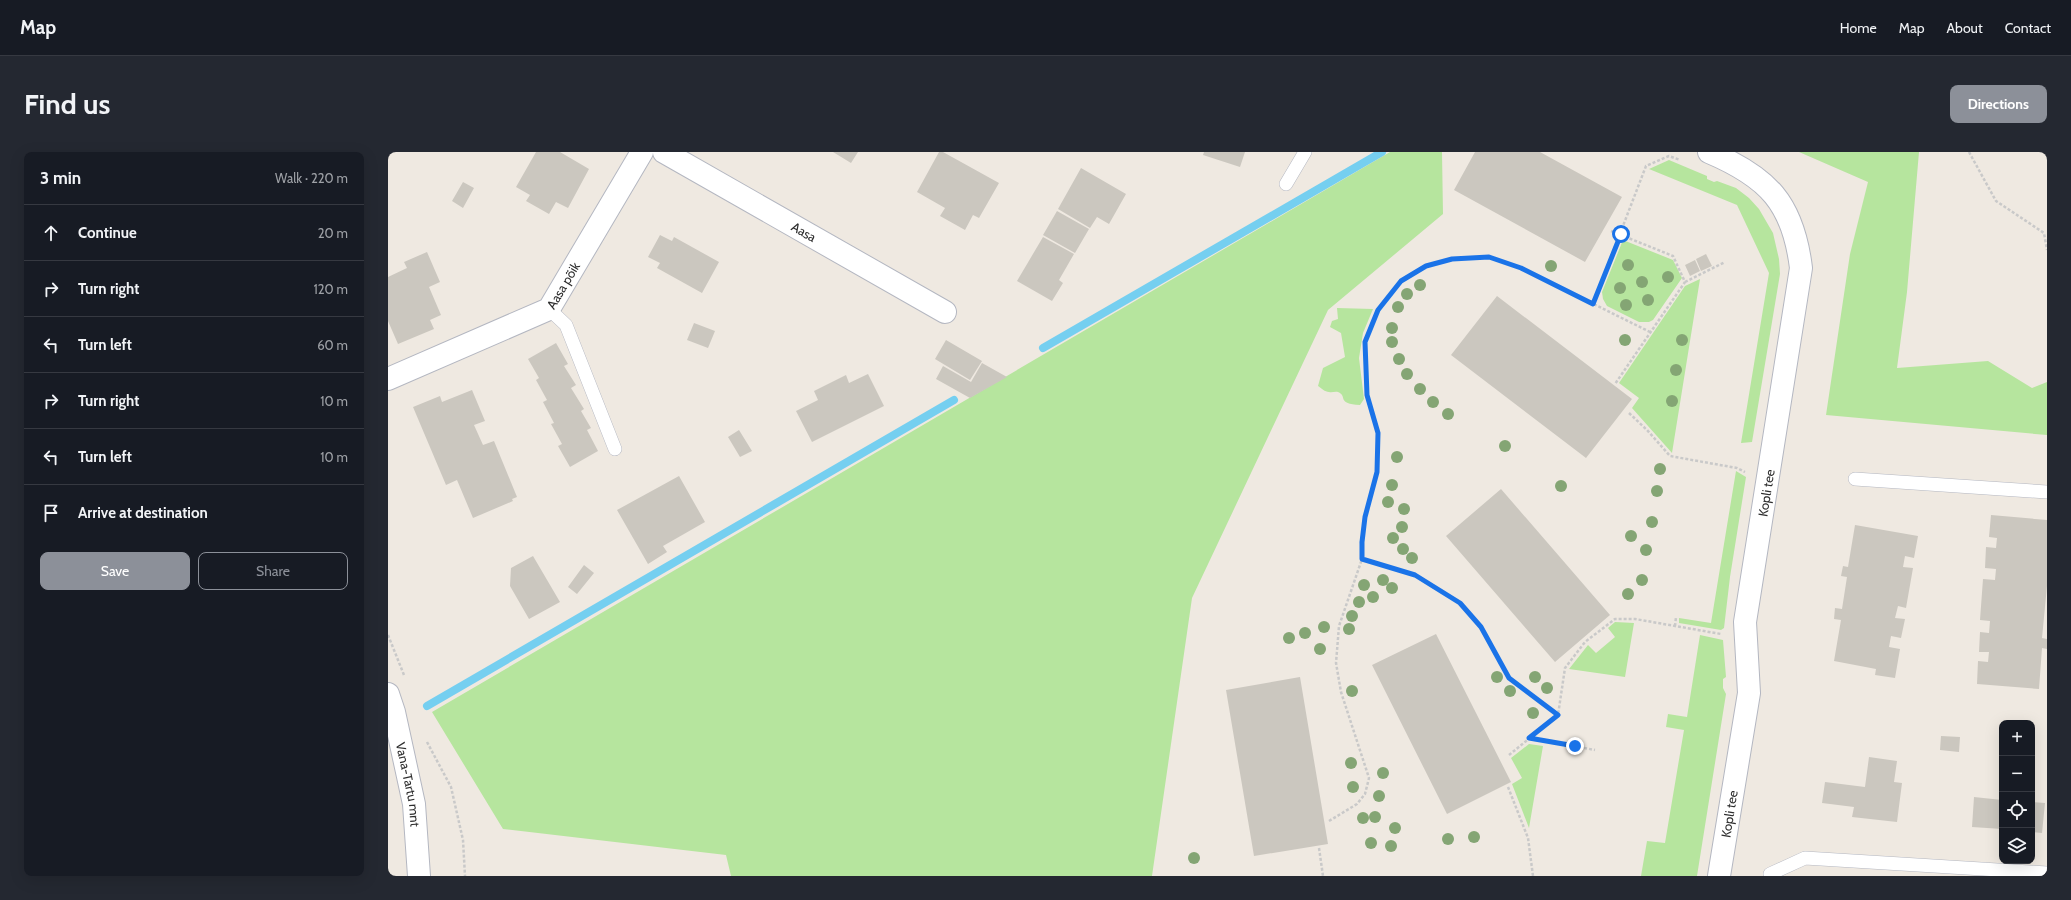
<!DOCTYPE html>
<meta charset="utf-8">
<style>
:root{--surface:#171b24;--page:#242831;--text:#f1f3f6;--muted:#9ea1a6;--line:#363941;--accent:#8c9099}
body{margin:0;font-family:Cabin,sans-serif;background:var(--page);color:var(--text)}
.controls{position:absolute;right:12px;bottom:12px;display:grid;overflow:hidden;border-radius:8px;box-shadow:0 4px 16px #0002}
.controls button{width:36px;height:36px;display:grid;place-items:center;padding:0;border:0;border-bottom:1px solid var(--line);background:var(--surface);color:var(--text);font:20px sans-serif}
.stop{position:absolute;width:12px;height:12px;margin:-9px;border:3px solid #1a73e8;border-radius:50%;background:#fff}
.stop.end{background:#1a73e8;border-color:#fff;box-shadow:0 1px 4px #0008}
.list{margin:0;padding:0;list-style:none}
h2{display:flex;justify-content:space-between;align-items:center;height:52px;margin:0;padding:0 16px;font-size:17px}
h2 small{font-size:13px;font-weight:400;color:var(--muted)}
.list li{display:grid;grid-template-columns:26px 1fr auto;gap:12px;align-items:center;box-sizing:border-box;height:56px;padding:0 16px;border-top:1px solid var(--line)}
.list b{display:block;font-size:15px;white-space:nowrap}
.list em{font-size:13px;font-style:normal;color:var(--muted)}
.actions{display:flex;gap:8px;padding:12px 16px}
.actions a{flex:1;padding:9px 0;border:1px solid var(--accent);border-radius:8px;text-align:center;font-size:14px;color:var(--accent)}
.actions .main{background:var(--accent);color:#fff}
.icon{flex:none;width:22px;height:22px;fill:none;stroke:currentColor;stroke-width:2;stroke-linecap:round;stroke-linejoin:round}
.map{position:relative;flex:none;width:1659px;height:724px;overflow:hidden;border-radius:8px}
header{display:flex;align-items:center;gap:24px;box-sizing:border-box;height:56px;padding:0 20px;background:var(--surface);border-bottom:1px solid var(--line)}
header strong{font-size:19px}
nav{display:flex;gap:22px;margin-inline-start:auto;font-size:14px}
.intro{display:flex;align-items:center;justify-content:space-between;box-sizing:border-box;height:96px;padding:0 24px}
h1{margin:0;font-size:28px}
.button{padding:10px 18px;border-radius:8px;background:var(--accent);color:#fff;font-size:14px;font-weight:700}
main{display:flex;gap:24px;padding:0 24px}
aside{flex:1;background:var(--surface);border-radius:8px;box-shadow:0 4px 16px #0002}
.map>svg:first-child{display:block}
</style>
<header>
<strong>Map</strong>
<nav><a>Home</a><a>Map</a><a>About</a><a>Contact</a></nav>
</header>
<div class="intro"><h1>Find us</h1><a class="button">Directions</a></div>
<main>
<aside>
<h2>3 min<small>Walk · 220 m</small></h2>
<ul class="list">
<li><svg class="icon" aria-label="ahead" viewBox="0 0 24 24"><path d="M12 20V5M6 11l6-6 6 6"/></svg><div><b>Continue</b></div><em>20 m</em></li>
<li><svg class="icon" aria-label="right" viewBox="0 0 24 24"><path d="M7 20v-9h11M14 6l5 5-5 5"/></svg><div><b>Turn right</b></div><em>120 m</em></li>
<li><svg class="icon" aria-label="left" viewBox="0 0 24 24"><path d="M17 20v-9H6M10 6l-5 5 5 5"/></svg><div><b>Turn left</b></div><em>60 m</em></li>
<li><svg class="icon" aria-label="right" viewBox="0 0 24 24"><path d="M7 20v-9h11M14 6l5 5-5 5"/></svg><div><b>Turn right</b></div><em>10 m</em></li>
<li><svg class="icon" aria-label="left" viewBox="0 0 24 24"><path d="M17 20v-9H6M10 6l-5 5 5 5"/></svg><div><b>Turn left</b></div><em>10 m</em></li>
<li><svg class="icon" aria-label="arrive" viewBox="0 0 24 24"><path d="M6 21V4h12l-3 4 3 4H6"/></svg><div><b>Arrive at destination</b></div></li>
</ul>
<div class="actions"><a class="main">Save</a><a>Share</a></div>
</aside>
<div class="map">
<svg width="1659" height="724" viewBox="0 0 1659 724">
<rect width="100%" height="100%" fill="#efe9e1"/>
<path fill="#b6e59e" d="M1002,0H1054L1055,62L940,158L804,446L764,724H343L338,703L115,677L44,560Z
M1411,0H1531L1519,140L1509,216L1600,209L1644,236L1659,230V283L1438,263L1462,102L1480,30Z
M1281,8L1319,24V27L1326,30L1329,29L1348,36L1361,46L1371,57L1385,81L1391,107L1392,122L1364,290L1353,291L1381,121L1349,53L1261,17Z
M1235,88L1285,108L1294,126L1265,168L1261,170H1251L1219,154L1215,147L1214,140Z
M1312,127L1284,301L1244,256L1251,246L1231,231L1297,134Z
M949,156L985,157L975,181L971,206L976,247L972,253C948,252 960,244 950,240C947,239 944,241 941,240C937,240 933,236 930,234L935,216L957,205L953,181L942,175L944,169L950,167Z
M1348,319L1358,325L1342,425L1336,476L1333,478L1291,471V466L1323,471Z
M1227,470L1246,471L1237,525L1181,517L1200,493L1208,501L1227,485L1220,476Z
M1312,483L1335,488L1338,525L1335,527V536L1338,542L1309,724H1253L1259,689L1277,691L1296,578L1278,575L1280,562L1299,565Z
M1141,592L1155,594L1141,676L1124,632L1134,626L1123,606Z"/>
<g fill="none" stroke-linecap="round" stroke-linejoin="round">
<path stroke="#75cff0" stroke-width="8" d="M655,196L994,0
M39,554L566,248"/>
</g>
<path fill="#cbc7bf" d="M148,0H172L201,17L180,56L168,50L161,62L138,49L142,43L128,35Z
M445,0H470L463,11Z
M551,0H555L611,31L591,66L585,63L577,78L552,64L557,56L529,40Z
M816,0H857L852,15L815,3Z
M1087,0H1152L1234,45L1197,110L1066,38Z
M693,16L738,42L721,72L709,65L702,76L670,57Z
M75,30L86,36L75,56L64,49Z
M669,59L701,77L687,101L655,83Z
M272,83L284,89L286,85L331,110L314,141L269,116L272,111L260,105Z
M655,85L686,102L671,128L675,131L664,149L629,129Z
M39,100L52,130L41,135L53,163L42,168L46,177L10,192L0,169V125L19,116L16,110Z
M1318,102L1324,114L1313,119L1308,107Z
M1307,108L1312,119L1302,124L1297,113Z
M1109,144L1244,247L1198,306L1063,203Z
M306,171L327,179L320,196L299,188Z
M558,188L594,209L582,228L547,207Z
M168,191L180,212L176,214L188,233L183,236L196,257L193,259L203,276L199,278L210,299L182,315L170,294L174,292L163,272L166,271L155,250L159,248L148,228L151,226L140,207Z
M594,211L619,225L582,246L548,227L555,214L583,230Z
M480,222L496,254L424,290L408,259L430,248L426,239L458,223L461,231Z
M84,238L97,269L86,273L95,293L106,289L129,345L124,347L125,349L85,366L69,328L58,333L25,255L52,244L54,250Z
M351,278L364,299L352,305L340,285Z
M291,324L317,370L275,394L279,400L260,412L229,358Z
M1113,337L1222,463L1167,510L1058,384Z
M1603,363L1659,368V434L1654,486L1659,487V497L1654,496L1651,537L1589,532L1590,509L1600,510L1601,500H1591L1592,480L1601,481L1602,469L1592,468L1595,427L1607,428L1608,417L1597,416L1598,395L1608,396L1609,386L1601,385Z
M1467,373L1530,384L1526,406L1517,404L1515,415L1525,416L1518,456L1510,454L1507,466L1517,467L1513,486L1503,484L1501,495L1512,497L1507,526L1487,523L1488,517L1446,509L1453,468L1446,467L1447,456L1454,457L1459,425L1453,424L1455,414L1460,415Z
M145,404L172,450L141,467L122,434L123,416Z
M196,413L206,421L189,442L180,435Z
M1048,482L1123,630L1059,662L984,513Z
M912,525L940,692L866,704L838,538Z
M1553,584L1572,585L1571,600L1552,598Z
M1481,605L1509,609L1506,630L1514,631L1509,670L1464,665L1466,655L1434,651L1437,630L1477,635Z
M1586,645L1614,648V677L1584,675Z
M1644,650L1657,651L1654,681L1644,680Z"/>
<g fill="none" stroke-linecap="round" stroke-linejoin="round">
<g stroke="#b4b7c1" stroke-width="14">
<path id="lane" d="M898,32L917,0
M161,157L178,173L227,297
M1467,327L1659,340
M1382,722L1417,706L1659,721"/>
</g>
<g stroke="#b4b7c1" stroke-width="24">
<g id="street">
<path id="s1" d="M276,0L557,160"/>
<path d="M1321,0C1380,25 1405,51 1413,116L1357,470L1361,541L1331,724"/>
<path id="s2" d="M0,227L161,157L254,0"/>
</g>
</g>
<g stroke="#b4b7c1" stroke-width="24">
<g id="secondary">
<path id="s3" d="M0,542L6,560L26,652L31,724"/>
</g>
</g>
<path stroke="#c9c9c9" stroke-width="2.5" stroke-dasharray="3 2" stroke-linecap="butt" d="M1581,0L1608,49L1656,81L1659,98
M1223,79L1285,104L1297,130L1227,232
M1297,130L1337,110
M1205,152L1258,14L1281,4L1292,8
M1241,261L1259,278L1282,304L1349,316L1357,320
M1287,474L1288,465
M0,483L16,523
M1170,563L1121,525L1093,475L1072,451L1027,423L974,407L973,390L977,365L989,320L990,281L979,243L977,190L990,158L1013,129L1038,114L1064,107L1101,105L1133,116L1262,180
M1142,586L1207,598
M39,590L63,635L75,688L77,724
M1121,603L1170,563L1177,516L1197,490L1227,467H1247L1333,482
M1120,635L1140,686L1145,724
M941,669L969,652L977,642L981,626L953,540L948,511L951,474L974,407
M931,696L935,724"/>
<use href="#lane" stroke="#fff" stroke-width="13"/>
<use href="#street" stroke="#fff" stroke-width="22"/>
<use href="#secondary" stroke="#fff" stroke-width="22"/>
</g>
<g fill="#84a574">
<circle cx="1240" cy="113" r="6"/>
<circle cx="1163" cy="114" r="6"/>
<circle cx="1280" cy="125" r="6"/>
<circle cx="1254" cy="130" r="6"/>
<circle cx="1032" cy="133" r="6"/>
<circle cx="1232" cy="136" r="6"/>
<circle cx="1019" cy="142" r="6"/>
<circle cx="1260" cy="148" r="6"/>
<circle cx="1238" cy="153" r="6"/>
<circle cx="1010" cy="155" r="6"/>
<circle cx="1004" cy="176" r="6"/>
<circle cx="1237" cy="188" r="6"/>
<circle cx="1294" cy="188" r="6"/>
<circle cx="1004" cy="190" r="6"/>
<circle cx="1011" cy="207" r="6"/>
<circle cx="1288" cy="218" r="6"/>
<circle cx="1019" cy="222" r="6"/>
<circle cx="1032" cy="237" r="6"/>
<circle cx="1284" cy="249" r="6"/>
<circle cx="1045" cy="250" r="6"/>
<circle cx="1060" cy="262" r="6"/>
<circle cx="1117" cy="294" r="6"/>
<circle cx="1009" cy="305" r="6"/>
<circle cx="1272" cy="317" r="6"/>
<circle cx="1004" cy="333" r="6"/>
<circle cx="1173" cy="334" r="6"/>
<circle cx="1269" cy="339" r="6"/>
<circle cx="1000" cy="350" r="6"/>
<circle cx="1016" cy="357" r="6"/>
<circle cx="1264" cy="370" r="6"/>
<circle cx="1014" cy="375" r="6"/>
<circle cx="1243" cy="384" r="6"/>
<circle cx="1005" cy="386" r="6"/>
<circle cx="1015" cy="397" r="6"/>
<circle cx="1258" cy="398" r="6"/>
<circle cx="1024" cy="406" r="6"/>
<circle cx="995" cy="428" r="6"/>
<circle cx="1254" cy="428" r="6"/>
<circle cx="976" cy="433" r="6"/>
<circle cx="1004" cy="436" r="6"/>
<circle cx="1240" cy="442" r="6"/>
<circle cx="985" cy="445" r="6"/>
<circle cx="971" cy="450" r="6"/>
<circle cx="964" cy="464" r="6"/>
<circle cx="936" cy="475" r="6"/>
<circle cx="961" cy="477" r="6"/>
<circle cx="917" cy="481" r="6"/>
<circle cx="901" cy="486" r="6"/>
<circle cx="932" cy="497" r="6"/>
<circle cx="1109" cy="525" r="6"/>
<circle cx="1147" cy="525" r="6"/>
<circle cx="1159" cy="536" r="6"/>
<circle cx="964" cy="539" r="6"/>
<circle cx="1122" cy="539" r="6"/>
<circle cx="1145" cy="561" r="6"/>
<circle cx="963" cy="611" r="6"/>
<circle cx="995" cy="621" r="6"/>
<circle cx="965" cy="635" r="6"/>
<circle cx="991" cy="644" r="6"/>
<circle cx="987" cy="665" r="6"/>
<circle cx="975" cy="666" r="6"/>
<circle cx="1007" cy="676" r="6"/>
<circle cx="1086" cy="685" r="6"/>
<circle cx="1060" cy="687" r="6"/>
<circle cx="983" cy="691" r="6"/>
<circle cx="1003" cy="694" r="6"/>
<circle cx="806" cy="706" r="6"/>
</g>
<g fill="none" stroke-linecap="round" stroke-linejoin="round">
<path stroke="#1a73e8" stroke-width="5" d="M1187,594L1141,586L1170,563L1121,526L1093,475L1072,451L1027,423L974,407V390L977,365L989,320L990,281L979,243L977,190L990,158L1013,129L1038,114L1064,107L1101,105L1133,116L1205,152L1233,82"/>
</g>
<g text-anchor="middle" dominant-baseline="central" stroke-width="3.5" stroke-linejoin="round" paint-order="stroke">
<g font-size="13" fill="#2e2e2e" stroke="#fff">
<text stroke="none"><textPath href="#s1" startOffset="161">Aasa</textPath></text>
<text stroke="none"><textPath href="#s2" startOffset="203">Aasa põik</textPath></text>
<text transform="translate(1378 341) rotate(-81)">Kopli tee</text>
<text stroke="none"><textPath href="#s3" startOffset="93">Vana-Tartu mnt</textPath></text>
<text transform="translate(1341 662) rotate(-81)">Kopli tee</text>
</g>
</g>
</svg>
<div class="controls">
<button>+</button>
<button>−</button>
<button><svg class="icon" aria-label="locate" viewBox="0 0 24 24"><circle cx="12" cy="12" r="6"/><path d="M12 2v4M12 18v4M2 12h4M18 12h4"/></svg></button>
<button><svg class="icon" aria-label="layers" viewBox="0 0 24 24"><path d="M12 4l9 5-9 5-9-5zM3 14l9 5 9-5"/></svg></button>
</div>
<div class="stop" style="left:1233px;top:82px"></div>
<div class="stop end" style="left:1187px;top:594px"></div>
</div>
</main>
